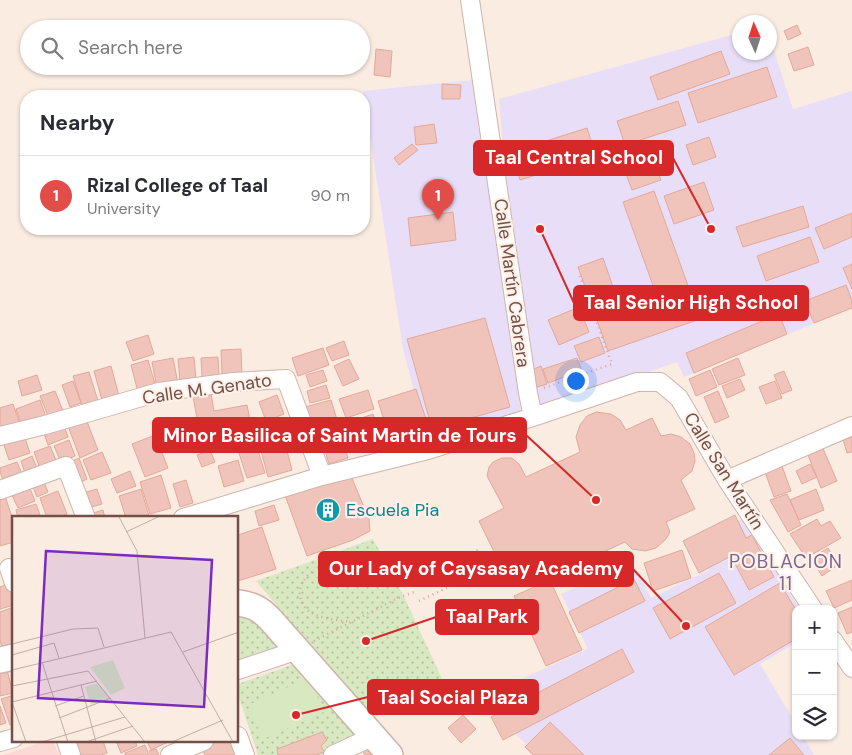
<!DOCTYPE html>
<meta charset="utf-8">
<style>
:root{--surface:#fff;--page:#f2f2f3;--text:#2b2b33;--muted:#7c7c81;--line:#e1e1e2;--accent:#e34d49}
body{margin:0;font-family:"DM Sans",sans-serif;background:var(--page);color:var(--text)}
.controls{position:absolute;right:15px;bottom:15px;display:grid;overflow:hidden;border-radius:10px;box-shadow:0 1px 4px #0004}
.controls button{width:45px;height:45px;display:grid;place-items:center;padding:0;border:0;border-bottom:1px solid var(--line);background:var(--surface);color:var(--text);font:25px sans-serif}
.compass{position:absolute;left:732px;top:15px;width:45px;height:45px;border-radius:50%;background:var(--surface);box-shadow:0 1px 4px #0004;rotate:357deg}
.you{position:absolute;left:575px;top:380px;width:18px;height:18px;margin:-12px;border:4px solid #fff;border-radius:50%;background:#1a73e8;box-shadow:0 0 0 8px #1a73e833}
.badge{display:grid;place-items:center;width:32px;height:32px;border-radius:50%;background:var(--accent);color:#fff;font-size:16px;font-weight:700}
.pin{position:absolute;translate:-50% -41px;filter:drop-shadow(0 1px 2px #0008)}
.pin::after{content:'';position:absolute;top:26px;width:18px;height:15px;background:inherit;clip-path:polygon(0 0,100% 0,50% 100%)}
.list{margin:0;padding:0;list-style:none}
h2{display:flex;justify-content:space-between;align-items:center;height:65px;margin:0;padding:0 20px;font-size:21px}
h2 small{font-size:16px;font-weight:400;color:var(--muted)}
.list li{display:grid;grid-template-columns:32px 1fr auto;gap:15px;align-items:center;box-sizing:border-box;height:80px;padding:0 20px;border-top:1px solid var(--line)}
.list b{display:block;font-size:19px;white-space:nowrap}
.list p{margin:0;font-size:16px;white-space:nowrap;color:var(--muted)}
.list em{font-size:16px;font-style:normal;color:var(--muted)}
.icon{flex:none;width:28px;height:28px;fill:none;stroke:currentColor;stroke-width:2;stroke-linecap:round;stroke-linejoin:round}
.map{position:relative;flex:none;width:852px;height:755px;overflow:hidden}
.search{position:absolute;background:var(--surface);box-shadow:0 1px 4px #0004;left:20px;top:20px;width:350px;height:55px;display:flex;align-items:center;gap:12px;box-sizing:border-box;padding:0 18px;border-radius:28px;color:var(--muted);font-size:19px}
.panel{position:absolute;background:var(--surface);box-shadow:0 1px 4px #0004;left:20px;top:90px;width:350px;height:145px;border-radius:20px}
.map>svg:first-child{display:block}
</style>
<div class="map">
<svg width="852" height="755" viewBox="0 0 852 755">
<defs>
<pattern id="park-dots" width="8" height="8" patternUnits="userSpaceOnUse" patternTransform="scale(1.25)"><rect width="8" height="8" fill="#d8e8c1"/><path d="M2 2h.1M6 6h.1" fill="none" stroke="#b4be9f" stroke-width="1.8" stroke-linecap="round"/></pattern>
</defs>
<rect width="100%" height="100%" fill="#fbece1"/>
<path fill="#fcd9d5" d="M46,741H53L59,755H3Z"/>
<path fill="#e9def7" d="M739,33L740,52H770V38L793,109L852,91V308L684,377L677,362L535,412L516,298L499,99Z
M473,80L521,413L427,440L403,349L363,91Z
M743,519L800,609H796V643L760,664L796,724V736H803L814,755H537L479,698L588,649L561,594L633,564L651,598L709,570L694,539Z"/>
<path fill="url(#park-dots)" d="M373,539L406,601L443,681L372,719L256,581Z
M238,611L245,612L280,646L238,661Z
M300,662L366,735L320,755H258L238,695V684Z"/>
<path fill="#d8e8c1" d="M309,678L324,712L263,739L248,705Z"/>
<path fill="#f0c4ba" stroke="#e2a89b" d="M797,25L801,34L788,40L784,31Z
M808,47L814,65L794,71L788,54Z
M376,49L392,51L390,77L374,75Z
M721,51L730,74L658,100L650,77Z
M767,67L777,97L698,123L688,93Z
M442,84L461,85L460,99H442Z
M678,101L686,125L625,145L617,121Z
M434,124L437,143L416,145L414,127Z
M587,128L596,156L520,180L511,152Z
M709,137L716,157L693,165L686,145Z
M412,144L418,150L399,165L394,158Z
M653,158L661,180L632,190L624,168Z
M704,182L714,210L674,224L664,196Z
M654,191L700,319L608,351L578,267L603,258L619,304L655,291L623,202Z
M803,206L809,227L743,247L736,227Z
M453,212L456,240L411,246L408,218Z
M852,213V237L824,249L815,228Z
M810,237L819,262L766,281L757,256Z
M852,264V289L843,268Z
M846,285L852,300V308L814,323L805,301Z
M579,307L589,332L559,345L548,320Z
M779,314L787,334L694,373L686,353Z
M485,318L510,407L432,429L407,339Z
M148,335L154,354L133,361L126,342Z
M599,337L605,353L581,362L574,346Z
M344,341L349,355L332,361L326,348Z
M323,348L329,365L298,376L292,358Z
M241,349L242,374H222L221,350Z
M194,357L196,380L180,381L178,359Z
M218,357L219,377L202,378L201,358Z
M173,358L178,384L157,388L152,362Z
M577,358L582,371L548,383L543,369Z
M738,358L745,375L719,385L712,369Z
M349,359L359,379L343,386L334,366Z
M148,360L156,387L138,392L131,365Z
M111,366L119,396L102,400L94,371Z
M541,366L547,384L534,388L529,371Z
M323,370L327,381L310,387L306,375Z
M710,370L717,387L696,396L689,379Z
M784,371L792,390L782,394L774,375Z
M89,372L98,401L82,406L73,376Z
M37,375L42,390L22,396L18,381Z
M740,379L745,390L727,398L722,386Z
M73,381L81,403L70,407L62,385Z
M775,381L782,398L766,404L759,387Z
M326,385L330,398L310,403L307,391Z
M210,388L214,411L247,405L251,425L211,433L208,422L198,424L192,391Z
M416,389L430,431L391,443L378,401Z
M368,390L374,409L346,418L339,399Z
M55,391L63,411L48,416L40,396Z
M718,391L729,417L715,423L704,397Z
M277,395L284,414L266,421L259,402Z
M40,400L46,417L22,426L16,409Z
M331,400L338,423L313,431L305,407Z
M13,404L20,424L0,431V408Z
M596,412L611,414L620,420L626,430L652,418L661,436L671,434L681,437L690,444L694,453L695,461L692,471L681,480L695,509L666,522L670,532L666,539L656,548L645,551L632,549L625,542L539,582L524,551L500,564L479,521L504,508L487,476L489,467L493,462L502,458H512L519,464L526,477L580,452L576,437L580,425L587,416Z
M373,414L381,437L348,448L341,425Z
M86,419L98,450L80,458L68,426Z
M63,423L68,437L48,445L43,430Z
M340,431L348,458L329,464L321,437Z
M282,432L292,470L268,477L258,439Z
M24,435L30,453L9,460L3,442Z
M155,435L168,468L145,477L132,444Z
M852,437V452L847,453L843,439Z
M69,440L75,456L61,462L54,446Z
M256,444L265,473L247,478L238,450Z
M821,444L837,481L821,488L806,450Z
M50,446L59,467L42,474L34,452Z
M210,450L215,462L202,467L197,455Z
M102,452L111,473L91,480L83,460Z
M32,456L38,471L26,476L21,461Z
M79,458L87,479L79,483L70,462Z
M238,460L244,481L224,487L218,466Z
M17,462L24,479L5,486L0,472V468Z
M810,464L817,477L802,484L796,471Z
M782,466L791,491L774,497L765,472Z
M130,471L136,486L117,493L111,479Z
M161,475L171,508L150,514L140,482Z
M351,476L369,519L370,531L353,540L307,556L285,495Z
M186,480L193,503L180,507L173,484Z
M44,482L48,492L37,497L33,487Z
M29,486L35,501L18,508L11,493Z
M97,489L102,504L88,508L83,493Z
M141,489L149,516L146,518H126L119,496Z
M816,489L824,510L799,520L790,500Z
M58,491L67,514L57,518H47L40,498Z
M787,494L801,525L788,532L770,500Z
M5,496L14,523V542L0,546V497Z
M36,504L41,518H18L16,510Z
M274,505L279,520L259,526L255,511Z
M103,510L105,518H91L90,514Z
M735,515L746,538L752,535L774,577L749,590L731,556L699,573L683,541Z
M817,519L821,526L830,521L841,538L806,558L790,534Z
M262,527L276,569L238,581V535Z
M828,548L838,565L822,576L811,558Z
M682,550L691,578L653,591L644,563Z
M719,573L736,603L670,639L653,608Z
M634,579L645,601L579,633L569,612Z
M550,580L582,650L546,666L514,596Z
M852,580V600L834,608L826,591Z
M11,583L14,591V605L0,609V587Z
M780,583L796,610V639L734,675L705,627Z
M14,607V649L3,652L0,640V612Z
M852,607V632L847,634L838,613Z
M622,649L634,672L503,740L491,717Z
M6,666L13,693L0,696V667Z
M14,695V723L10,725L1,699Z
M0,706L6,723L0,725Z
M463,715L476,729L461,743L448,728Z
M550,722L584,755H533L525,747Z
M322,732L327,740L321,746L324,752L316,755H278L277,749Z
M790,738L804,755H769Z
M74,741H103L107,753L101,755H79Z
M116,741H135L137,746L121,753Z
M147,741H170L151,750Z
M209,741H233L239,755H205L200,745Z
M145,745L149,755H125V753Z
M374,745L382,755H365L362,750Z
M156,749L159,755H151L149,751Z"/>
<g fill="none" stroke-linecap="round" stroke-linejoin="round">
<g stroke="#ceb4ab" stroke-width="20">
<path id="minor" d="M470,0L528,393L533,417
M0,436L45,425L159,392L233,382L286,379L322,476
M727,480L852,426
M0,490L66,466L86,518
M183,518L322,476L428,450L533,417L637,382H660L679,398L727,480L813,609
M9,568L14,583
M833,640L852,668
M238,670L298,650
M238,736L245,755
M66,741L71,755
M0,742L14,738
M170,755L204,741
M333,755L374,736"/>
</g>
<g stroke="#d1b2a9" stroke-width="28">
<path id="secondary" d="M238,603C253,605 259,608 270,619L390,755
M0,660L14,657"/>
</g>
<path stroke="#d4a89d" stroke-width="2.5" stroke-dasharray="1 4" stroke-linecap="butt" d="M544,388L612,364L579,274
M312,572C304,578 299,585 300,595C302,619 333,619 351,622
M410,585L480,549
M419,601L489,568
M314,641L398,598L414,592"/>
<use href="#minor" stroke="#fff" stroke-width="18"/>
<use href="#secondary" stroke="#fff" stroke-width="25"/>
</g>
<defs>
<g id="building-disc" transform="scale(1.25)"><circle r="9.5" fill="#0f9aa8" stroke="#fff1e7"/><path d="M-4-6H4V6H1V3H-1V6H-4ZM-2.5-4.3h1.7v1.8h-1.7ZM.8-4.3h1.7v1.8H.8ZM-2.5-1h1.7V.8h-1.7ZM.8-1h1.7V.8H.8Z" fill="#fff"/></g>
</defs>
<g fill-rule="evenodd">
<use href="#building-disc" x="328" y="510"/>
</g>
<g text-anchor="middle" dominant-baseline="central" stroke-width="4.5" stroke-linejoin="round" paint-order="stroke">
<g font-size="18" fill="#724f49" stroke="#fff1e7">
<text transform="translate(512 283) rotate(82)">Calle Martín Cabrera</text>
<text transform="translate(207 389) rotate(-8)">Calle M. Genato</text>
<text transform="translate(724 471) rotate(58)">Calle San Martín</text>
</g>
<g font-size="18" fill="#0d838f" stroke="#fff1e7" text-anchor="start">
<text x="346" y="510">Escuela Pia</text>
</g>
<g font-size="19" letter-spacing="1" fill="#7b6595" stroke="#fff1e7">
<text x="786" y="561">POBLACION<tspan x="786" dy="22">11</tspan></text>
</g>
</g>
<g transform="translate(12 516)">
<rect width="226" height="226" fill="#fbece1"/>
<path d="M101,144L113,172L99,179L78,151ZM86,167L98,182L79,189L73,171Z" fill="#d8e8c1"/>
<path fill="none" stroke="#c4ada4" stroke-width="1" d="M107,1L125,35L133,122M114,16L146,1M0,128L61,113L86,112L92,131M171,136L227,116M0,139L42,127L47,142M30,146L56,226M0,154L159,116L221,226M69,169L84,226M0,170L76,155L133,226M0,186L85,165M0,186L14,226M43,190L72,180M47,202L99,182M30,226L113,201M74,226L121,210M160,226L211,204"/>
<path fill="#7b2cbf" fill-opacity="0.15" stroke="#7b2cbf" stroke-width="2.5" d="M34,35L200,44L192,191L26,182Z"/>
<rect width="226" height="226" fill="none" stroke="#724f49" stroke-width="2.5"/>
</g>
<path fill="none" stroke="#d62828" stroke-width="2" d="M711 229L673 158M540 229L574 303M596 500L526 435M686 626L633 569M366 641L436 617M296 715L368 697"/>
<g fill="#d62828" stroke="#fff1e7" stroke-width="2">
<circle cx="711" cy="229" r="5"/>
<circle cx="540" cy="229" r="5"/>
<circle cx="596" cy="500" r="5"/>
<circle cx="686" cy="626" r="5"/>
<circle cx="366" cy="641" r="5"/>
<circle cx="296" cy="715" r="5"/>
</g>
<g fill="#d62828" stroke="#d62828" stroke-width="2">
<rect x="474" y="141" width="199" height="34" rx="5"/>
<rect x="574" y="286" width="234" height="34" rx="5"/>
<rect x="153" y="418" width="373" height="34" rx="5"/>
<rect x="319" y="552" width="314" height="34" rx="5"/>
<rect x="436" y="600" width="102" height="34" rx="5"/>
<rect x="368" y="680" width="170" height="34" rx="5"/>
</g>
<g font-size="19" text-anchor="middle" font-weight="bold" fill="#fff">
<text x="574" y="164">Taal Central School</text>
<text x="691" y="309">Taal Senior High School</text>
<text x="340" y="442">Minor Basilica of Saint Martin de Tours</text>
<text x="476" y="575">Our Lady of Caysasay Academy</text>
<text x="487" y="623">Taal Park</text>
<text x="453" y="704">Taal Social Plaza</text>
</g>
</svg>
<div class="controls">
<button>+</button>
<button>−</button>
<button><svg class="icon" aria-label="layers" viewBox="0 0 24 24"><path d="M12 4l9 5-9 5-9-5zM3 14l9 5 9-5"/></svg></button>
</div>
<svg class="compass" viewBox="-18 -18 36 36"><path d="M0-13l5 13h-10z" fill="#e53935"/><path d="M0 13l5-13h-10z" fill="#7c7c81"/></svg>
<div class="you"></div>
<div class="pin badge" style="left:438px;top:220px">1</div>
<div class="search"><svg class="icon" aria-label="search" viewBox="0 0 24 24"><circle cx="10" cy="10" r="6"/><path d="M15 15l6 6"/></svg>Search here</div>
<section class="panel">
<h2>Nearby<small></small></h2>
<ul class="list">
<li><span class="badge">1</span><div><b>Rizal College of Taal</b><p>University</p></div><em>90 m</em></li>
</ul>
</section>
</div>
